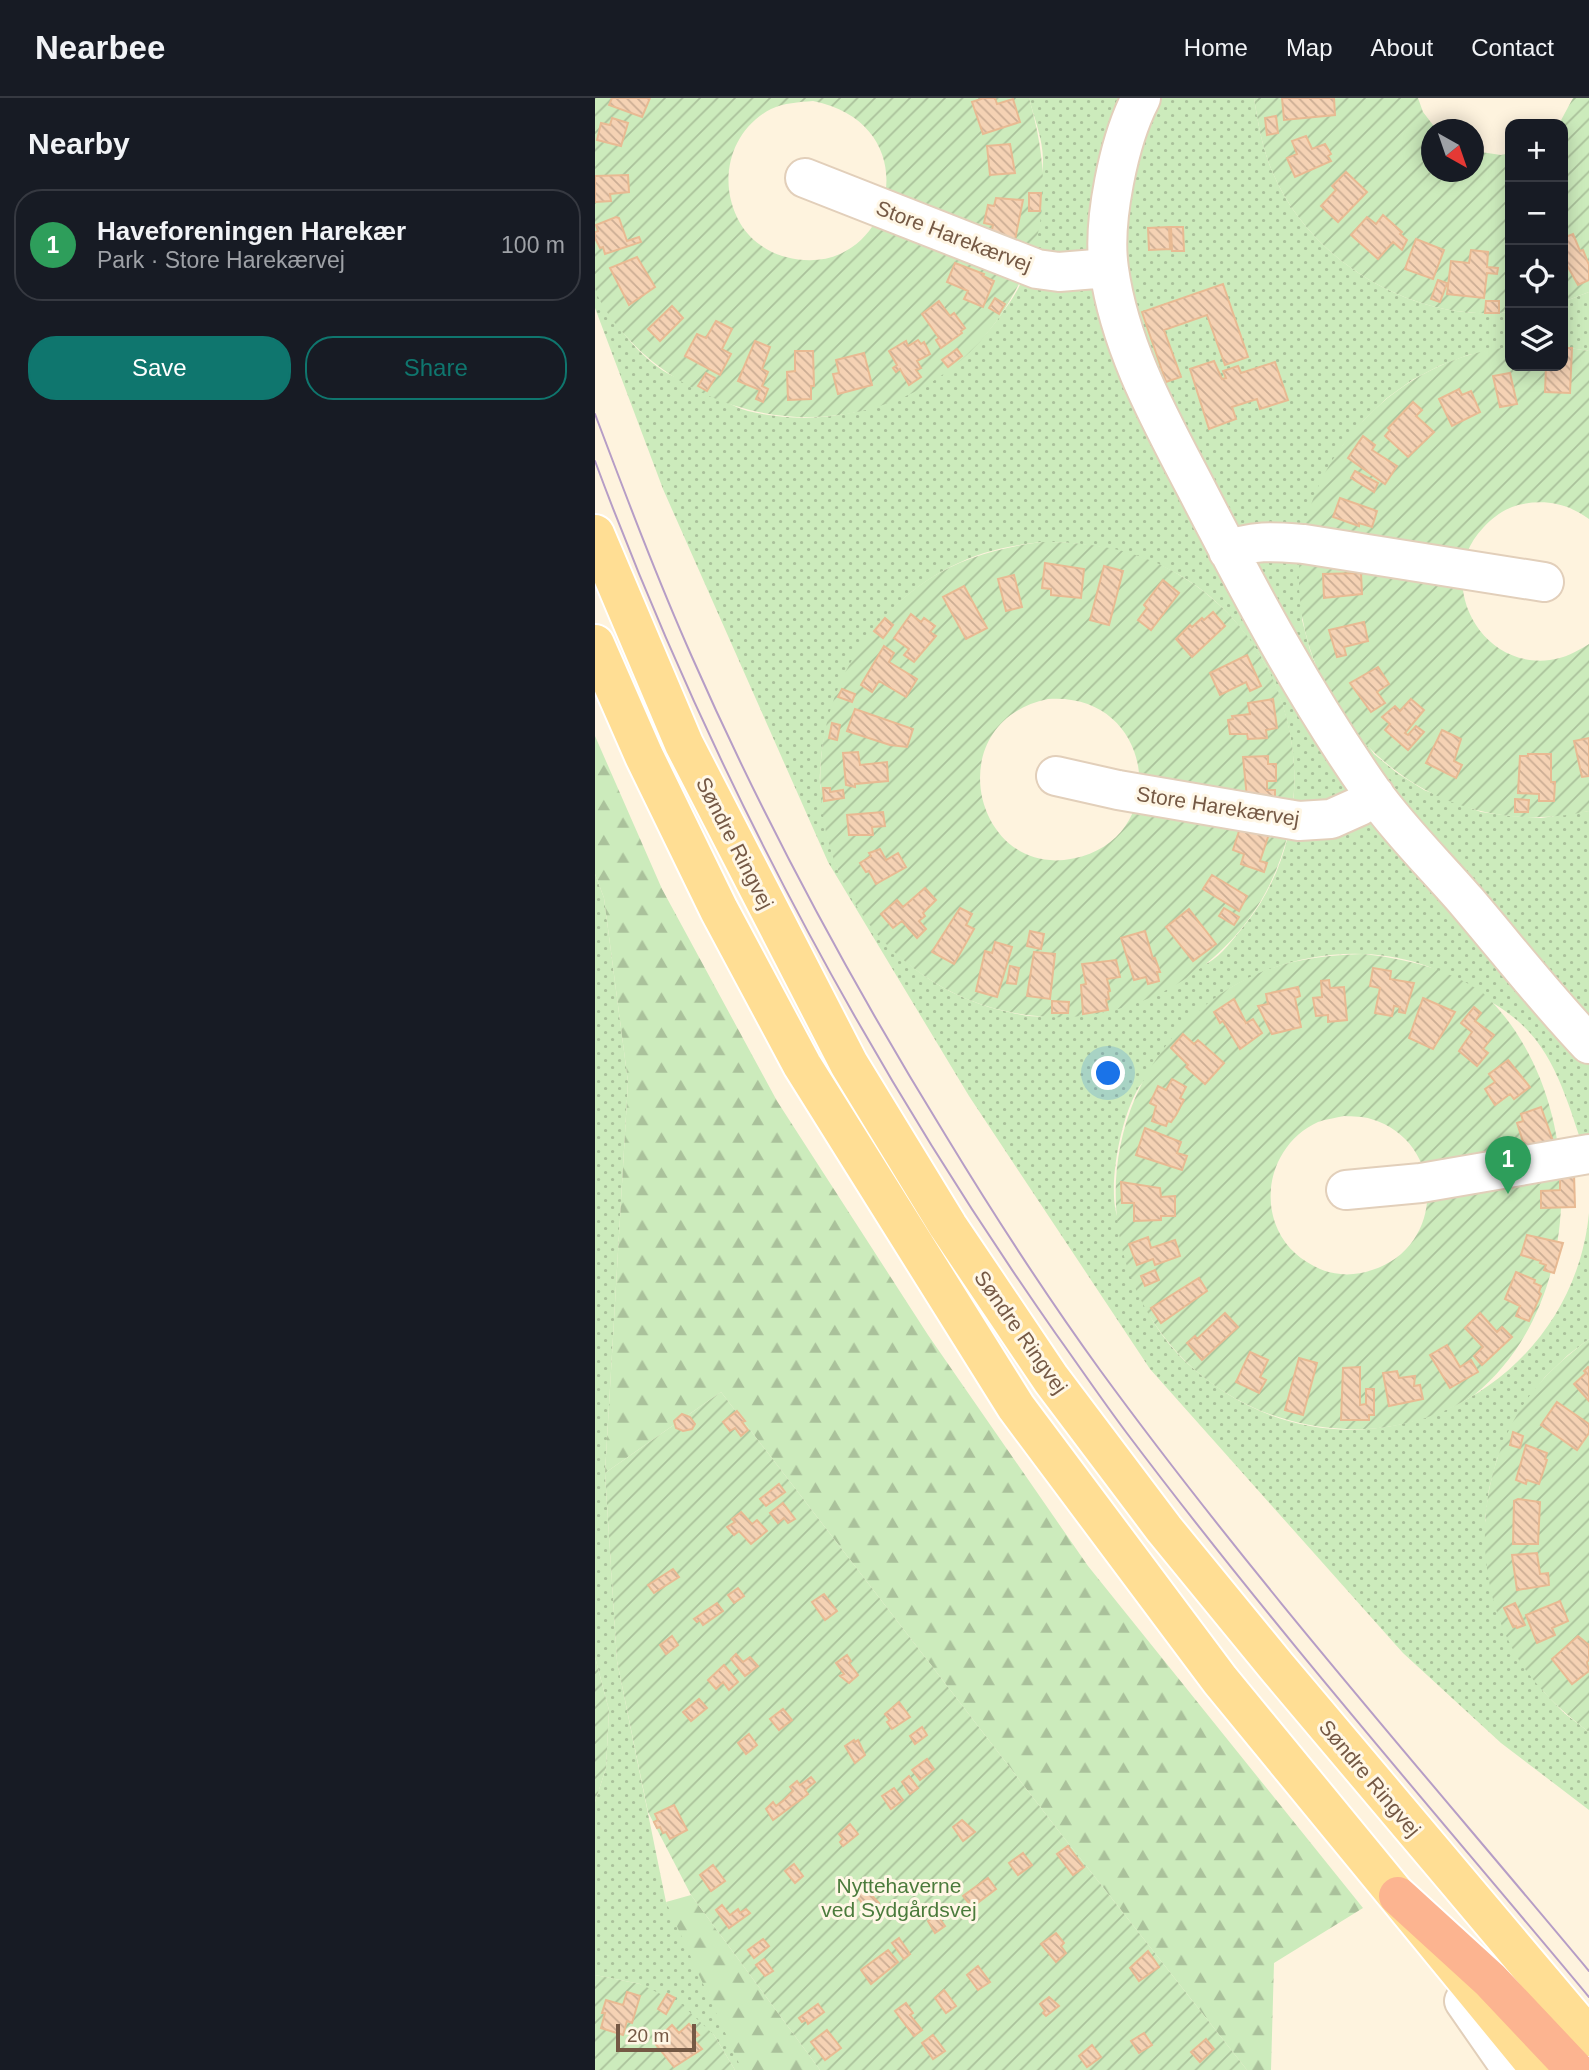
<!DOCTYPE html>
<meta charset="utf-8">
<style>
:root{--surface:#171b24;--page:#242831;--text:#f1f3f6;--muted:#9ea1a6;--line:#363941;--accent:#0f766e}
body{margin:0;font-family:Helvetica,sans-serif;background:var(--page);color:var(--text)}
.controls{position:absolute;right:21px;top:21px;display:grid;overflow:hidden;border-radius:14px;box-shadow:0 4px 18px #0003}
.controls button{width:63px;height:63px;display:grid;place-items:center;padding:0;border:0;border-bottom:2px solid var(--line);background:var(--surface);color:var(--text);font:35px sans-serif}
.compass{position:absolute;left:826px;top:21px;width:63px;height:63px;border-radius:50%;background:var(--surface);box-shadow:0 4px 18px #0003;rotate:140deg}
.scale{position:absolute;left:21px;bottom:18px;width:80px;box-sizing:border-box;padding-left:7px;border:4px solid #755945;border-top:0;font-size:19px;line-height:24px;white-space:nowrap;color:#755945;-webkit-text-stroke:5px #fff7e6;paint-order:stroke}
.you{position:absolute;left:514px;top:976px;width:24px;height:24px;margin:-18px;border:5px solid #fff;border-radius:50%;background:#1a73e8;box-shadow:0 0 0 10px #1a73e833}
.badge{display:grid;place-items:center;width:46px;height:46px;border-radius:50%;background:var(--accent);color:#fff;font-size:23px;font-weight:700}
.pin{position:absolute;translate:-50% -58px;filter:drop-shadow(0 2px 4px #0008)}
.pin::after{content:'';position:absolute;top:37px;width:24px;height:21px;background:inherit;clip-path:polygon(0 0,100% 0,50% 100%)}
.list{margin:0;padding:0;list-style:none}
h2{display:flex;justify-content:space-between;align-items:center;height:91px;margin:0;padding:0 28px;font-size:30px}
h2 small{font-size:23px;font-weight:400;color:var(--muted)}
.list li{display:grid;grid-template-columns:46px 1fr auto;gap:21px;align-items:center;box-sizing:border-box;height:112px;margin:0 14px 14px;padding:0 14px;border:2px solid var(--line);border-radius:28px}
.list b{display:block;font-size:26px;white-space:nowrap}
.list p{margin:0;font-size:23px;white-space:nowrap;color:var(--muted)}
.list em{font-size:23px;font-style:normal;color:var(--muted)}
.actions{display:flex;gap:14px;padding:21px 28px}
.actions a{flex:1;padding:16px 0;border:2px solid var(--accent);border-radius:28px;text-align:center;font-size:24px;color:var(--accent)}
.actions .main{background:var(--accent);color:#fff}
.icon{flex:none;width:38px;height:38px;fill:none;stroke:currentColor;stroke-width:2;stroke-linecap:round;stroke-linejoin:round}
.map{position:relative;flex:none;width:994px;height:1972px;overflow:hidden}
header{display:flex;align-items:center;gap:42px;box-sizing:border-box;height:98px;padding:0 35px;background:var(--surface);border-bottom:2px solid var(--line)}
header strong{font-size:33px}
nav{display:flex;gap:38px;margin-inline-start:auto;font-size:24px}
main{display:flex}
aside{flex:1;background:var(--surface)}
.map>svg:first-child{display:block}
</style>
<header>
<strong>Nearbee</strong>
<nav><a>Home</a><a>Map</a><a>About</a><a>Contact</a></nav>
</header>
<main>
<aside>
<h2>Nearby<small></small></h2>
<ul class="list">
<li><span class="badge" style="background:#2e9e5b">1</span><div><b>Haveforeningen Harekær</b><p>Park · Store Harekærvej</p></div><em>100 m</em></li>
</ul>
<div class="actions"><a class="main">Save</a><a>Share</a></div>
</aside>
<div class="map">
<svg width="994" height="1972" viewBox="0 0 994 1972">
<defs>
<pattern id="grass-dots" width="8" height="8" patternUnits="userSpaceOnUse" patternTransform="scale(1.75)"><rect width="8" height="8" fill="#ccebbc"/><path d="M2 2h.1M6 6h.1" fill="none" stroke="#aac19b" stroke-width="1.8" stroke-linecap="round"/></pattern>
<pattern id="forest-firs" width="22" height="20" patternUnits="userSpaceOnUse" patternTransform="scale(1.75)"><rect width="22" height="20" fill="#ccebbc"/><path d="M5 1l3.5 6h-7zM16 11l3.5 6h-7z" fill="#aac19b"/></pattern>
<pattern id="garden-furrows" width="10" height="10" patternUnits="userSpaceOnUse" patternTransform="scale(1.75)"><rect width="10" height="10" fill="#ccebbc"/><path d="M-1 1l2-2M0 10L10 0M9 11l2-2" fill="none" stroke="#aac19b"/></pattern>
<pattern id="building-back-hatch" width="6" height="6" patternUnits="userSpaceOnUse" patternTransform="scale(1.75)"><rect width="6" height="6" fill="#f5d2b4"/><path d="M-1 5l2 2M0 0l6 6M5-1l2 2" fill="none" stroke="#cbad94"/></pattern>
</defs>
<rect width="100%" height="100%" fill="#fef3de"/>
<path fill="url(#grass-dots)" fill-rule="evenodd" d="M434,0H659C663,25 667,49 677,73C714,163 818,225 915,214V249L873,257L844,268L817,282L792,300L769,322L748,347L731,375L707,522L715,552L725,581L779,656L802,675L829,692L886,714L916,718L946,720L994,713V1066C978,1023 966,969 935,935C918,916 899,905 877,893C861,884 843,871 826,866C773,849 714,854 663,876C646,884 627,892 615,907C599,925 583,943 568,962C560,971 551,980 544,989C527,1017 515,1076 520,1109C522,1122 529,1137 534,1150C541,1172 547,1205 559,1225C577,1254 603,1277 631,1295C781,1390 977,1290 994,1115V1241L973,1257L950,1279L930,1305L902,1361L894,1391L890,1422L948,1593L969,1615L994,1634V1712L906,1645L808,1555L555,1271L374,998L233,764L68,391L0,210V190C15,220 38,252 67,272C80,280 96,286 110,293C123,299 138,309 153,313C248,336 349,298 405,218C414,206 424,192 429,177C435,160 435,138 438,120C441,101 448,81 448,62C448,41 439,20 434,0ZM447,444C538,444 614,476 663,554C715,637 712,751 649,828C639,840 627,857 613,865C604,869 593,871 584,874C565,880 546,887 527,893C504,900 472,915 449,918C435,920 418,915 405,912C350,898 305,867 272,821C247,787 233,754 228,712C227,700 224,687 225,675C230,576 293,486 389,455C408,449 428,446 447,444Z
M994,194V253L968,249V204Z
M0,776L9,800L33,984L10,1375L22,1563L71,1804L160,1972H140L119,1937L45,1886L0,1877V1704L11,1670L14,1612L0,1559Z"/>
<path fill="url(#forest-firs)" d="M0,638L67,791L182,1003L333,1237L493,1468L768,1810L679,1865L676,1972H652L466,1736L126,1294L10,1375L33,984L9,800L0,776Z
M96,1797L225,1972H147L71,1804Z"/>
<path fill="url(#garden-furrows)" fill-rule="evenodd" d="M0,0H434C446,42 452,82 445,125C439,159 423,192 403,221C320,339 156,350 50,257C34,243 5,211 0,190C0,174 0,153 0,137C0,92 0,46 0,0ZM218,3C341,28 294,187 191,159C172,154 155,142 145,125C122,85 134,33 176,11C189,5 204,4 218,3Z
M659,0H823L828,14L841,31L836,32V74H878L879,53L906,57L915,55V214C818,225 714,163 677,73C667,49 663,25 659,0Z
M978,0H994V194L968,204V26H964Z
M915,249V268H968V249L994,253V421C972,405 949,401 923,407C909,411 898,419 888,430C839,481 883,571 955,562C970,560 981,554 994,546V713C761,765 604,477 778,313C816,277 864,254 915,249Z
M447,444C488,444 527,449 564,466C729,545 746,770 599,875C563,901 518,917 473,919C421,921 368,906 325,875C188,777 193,573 334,481C369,459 407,449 447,444ZM453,601C564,593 579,750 469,762C376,771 346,623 453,601Z
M768,856C811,861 852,870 888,895C994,994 994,1205 879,1297C842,1321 795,1333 751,1331C698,1329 647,1311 606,1277C476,1169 499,965 645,884C683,863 726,857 768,856ZM749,1018C758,1019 768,1018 776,1021C851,1043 851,1149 777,1172C760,1178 742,1178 725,1171C707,1163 691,1150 683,1132C664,1091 683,1042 723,1024C731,1021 741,1020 749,1018Z
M994,1241V1634C970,1616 948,1596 930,1571C876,1492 877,1383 930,1304C947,1279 970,1259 994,1241Z
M126,1294L466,1736L652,1972H225L96,1797L53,1714L22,1563L10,1375Z
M0,1559L14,1612L11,1670L0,1704Z
M0,1877L45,1886L86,1906L119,1937L140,1972H0Z"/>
<path fill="url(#building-back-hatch)" stroke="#e8ba93" stroke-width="2" d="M17,0H55L47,19L14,7Z
M389,0H400L402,6L418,1L425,24L388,36L377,4Z
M687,0H739L740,17L689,22Z
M681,18L683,35L672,37L670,20Z
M17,20L33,25L26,48L2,42L6,25L15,27Z
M711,38L717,51L730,46L736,56L733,58L736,63L700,79L692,60L702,56L697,43Z
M415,46L420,75L395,77L392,48Z
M751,74L772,94L743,124L726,108L741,92L737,88Z
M33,77L34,94L15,96L16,103L0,104V78Z
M434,95H446L445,113H434Z
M401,100L428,102L420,142L396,136L398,127L389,125L393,107L399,108Z
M788,117L807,134L805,136L812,142L807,152L798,144L783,161L756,137L772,119L781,126Z
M21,119L24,120L32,143L44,139L46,144L10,156L8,149L5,150L0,140V134L3,133L1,127Z
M574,129L575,151L554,152L553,130Z
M576,129H588L589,153H577Z
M978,136L985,153L988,152L994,167V182L983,187L968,160V140Z
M821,141L849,152L838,181L810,171Z
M876,152L893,154L892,169L903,170L902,176L892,175L889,200L852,196L856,163L874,165Z
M42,159L60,189L34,207L15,170Z
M360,165L389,176L388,178L399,183L388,209L369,201L373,193L352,184Z
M843,182L852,185L845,204L836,201Z
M628,186L653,259L630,267L612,217L569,232L586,279L571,284L547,214Z
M400,200L410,206L404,216L394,210Z
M344,203L355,218L359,215L370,230L366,233L367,235L346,250L341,242L344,240L327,216Z
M891,203H904V215H890Z
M77,208L88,220L65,243L53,231Z
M121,223L137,231L127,251L136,256L125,277L90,258L102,236L111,240Z
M323,242L326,246L329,244L335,256L322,263L326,270L321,272L326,279L314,287L305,271L301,274L298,270L302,267L294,253L311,243L313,248Z
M160,243L175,249L167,271L173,274L167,288L173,291L168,304L161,301L165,292L143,283Z
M968,250H977L975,295L950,294L951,268H968Z
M362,251L367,258L353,269L347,262Z
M200,253H218L219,288H216V301L193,302L192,274L200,273Z
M269,255L277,287L243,296L238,276L244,275L241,262Z
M619,263L627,281L631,280L628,273L643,268L646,275L680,264L693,302L665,311L662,301L637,309L641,321L614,331L595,271Z
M111,275L120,280L112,293L103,288Z
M915,275L922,306L905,309L898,278Z
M864,291L867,297L876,293L885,314L857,328L844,301Z
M818,304L827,312L821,318L839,334L813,359L790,338L795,332L793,330Z
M768,338L780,347L777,352L802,368L790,386L753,360Z
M760,373L783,385L779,394L756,380Z
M745,400L782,413L777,429L764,425V428L738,419Z
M450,465L489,471L486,500L456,497V491L447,490Z
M509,468L528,473L514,527L495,522Z
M766,475L767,496L729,500L728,476Z
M419,477L427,509L411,513L403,481Z
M568,482L584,495L556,532L543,522L552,510L549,507Z
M369,488L392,530L371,541L348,499Z
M618,514L630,528L597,559L581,541L595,527L597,529L607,520L609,522Z
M316,516L326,524L329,520L340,528L335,534L341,538L319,564L309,557L314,551L299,540Z
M290,520L298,527L288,540L279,533Z
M769,524L773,543L749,549L751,557L742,559L734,532Z
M289,548L299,555L294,564L322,581L311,599L284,583L277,594L266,587Z
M652,557L666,588L655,593L651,584L625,597L615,575Z
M783,569L794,586L782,594L790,605L776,614L755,585Z
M247,591L260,596L257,604L243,599Z
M678,601L682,630L671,632L672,640L653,641L652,636H635L633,622L638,621L637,618L655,616L653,605Z
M816,601L829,612L810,635L813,637L821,628L829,634L813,652L790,632L795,626L787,619L800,608L805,613Z
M260,611L318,631L312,649L295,647L252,633Z
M237,625L245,627L242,642L234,640Z
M847,632L866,641L859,663L867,667L861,680L831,665Z
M994,640V678L987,679L979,643Z
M263,654L265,667L292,664L293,683L260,686V689L251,687L248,655Z
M933,656H956V684H960L959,703H944V696L923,695L925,658H933Z
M673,658V666H681V683H672V692H680V700H652L648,659Z
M228,690H235V694L248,692L249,700L229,703Z
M920,701L934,702L933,714H920Z
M288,714L290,728L277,729L278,737H254L252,717Z
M645,730L674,736L665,763L672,765L669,774L646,766L649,756L638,752Z
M285,751L291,762L303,755L311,769L281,786L274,773L271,774L265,765L276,758L274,755Z
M617,777L652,798L644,813L608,791Z
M330,790L341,802L328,815L330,818L324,823L331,831L322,840L307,823L298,830L286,816L302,802L308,809Z
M365,810L377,816L371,827L379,831L359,866L337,854Z
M629,810L644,819L639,827L624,818Z
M594,811L621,846L598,863L571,829Z
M435,833L449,836L446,851L432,848Z
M550,833L558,861L560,860L565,874H562L564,883L553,886L551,879L539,882L526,840Z
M400,844L417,849L402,899L381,893L390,853L397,855Z
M439,854L460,856L455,901L432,898Z
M521,862L525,879L512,881L515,893L513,894L514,901L511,902L513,912L488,916L486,887L491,886L487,866Z
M415,868L424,870L421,886L412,885Z
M778,870L796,873L795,881L819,885L810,915L804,914L805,909L799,908L797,918L780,915L785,890L775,888Z
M734,882L735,890L749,889L752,922L733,924V917L721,918L718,900L727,899L726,883Z
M703,889L705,898L700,900L706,929L677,936L663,908L673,906L671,896Z
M828,900L860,914L838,951L814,940Z
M639,901L651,925L658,921L667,935L645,951L628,923L625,925L619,914Z
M457,903L474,904L473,915H457Z
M879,909L886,915L880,923L899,937L888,951L893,955L882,968L864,953L877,934L866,925Z
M588,936L599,946L603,942L629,965L610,986L591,969L593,967L576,950Z
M913,962L935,989L919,1001L915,996L900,1007L890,991L900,984L894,976Z
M577,981L591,989L585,1000L589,1002L581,1017L576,1024L573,1023L571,1028L557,1023L561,1008L555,1005L563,988L571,992Z
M946,1009L960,1049L931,1053L922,1025L928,1023L926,1016Z
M550,1030L586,1044L582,1055L592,1058L587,1072L541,1057Z
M979,1075L980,1109L946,1110V1093L965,1092V1076Z
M526,1084L565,1090L566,1099L580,1098V1118H566V1122L539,1123V1105H527Z
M932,1137L968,1145L959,1175L949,1172L951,1167L945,1165L946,1163L926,1157Z
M553,1139L556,1150L580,1142L585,1158L560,1167L558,1161L542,1167L534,1146Z
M560,1172L564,1182L550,1188L546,1178Z
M921,1174L940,1182L939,1185L946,1188L944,1194L946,1196L934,1223L921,1218L925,1208L910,1201Z
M604,1180L612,1193L566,1225L556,1210Z
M630,1215L643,1229L607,1262L592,1245L600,1238L602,1241Z
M885,1215L902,1234L907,1229L917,1239L887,1267L879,1258L888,1249L870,1230Z
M852,1247L865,1269L876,1262L883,1274L855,1290L835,1257Z
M655,1254L673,1262L665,1279L671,1282L664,1295L641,1284Z
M704,1260L722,1265L708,1317L690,1312Z
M765,1269V1307L771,1306V1291H779V1317H774V1322H746L748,1270Z
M993,1269L994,1270V1303L979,1286L991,1275L989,1273Z
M802,1273L804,1280L820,1278L819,1288L825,1287L828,1301L794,1308L788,1275Z
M962,1304L994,1326V1335L982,1352L946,1327Z
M142,1313L150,1323L147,1324L153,1332L146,1338L140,1330L135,1333L128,1324Z
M87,1316L95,1319L100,1326L97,1331L88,1333L81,1330L79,1323Z
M918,1334L928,1338L925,1350L915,1347Z
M931,1347L952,1355L950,1361L952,1362L944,1386L932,1382L931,1386L921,1382Z
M184,1386L190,1394L171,1408L165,1401Z
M923,1401L945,1404L943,1446H918L919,1403Z
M188,1405L200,1421L193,1425L189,1420L183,1425L175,1415Z
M146,1414L157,1426L162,1422L172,1433L156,1446L144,1433L139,1437L132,1429L140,1424L137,1421Z
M942,1455L945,1476L953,1475L954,1487L922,1492L917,1457Z
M78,1471L84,1479L59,1495L53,1487Z
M143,1490L149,1498L139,1505L133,1497Z
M229,1496L242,1513L230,1522L217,1504Z
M965,1503L973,1523L957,1530L960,1537L942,1545L931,1517Z
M122,1505L128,1513L108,1527L105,1522L102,1524L99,1521Z
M920,1505L930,1527L922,1530L921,1528L918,1529L909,1510Z
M77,1538L83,1547L71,1556L65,1547Z
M983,1538L994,1547V1562L992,1564L994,1573L977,1586L957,1561Z
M141,1556L148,1564L155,1559L163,1568L150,1578L136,1561Z
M252,1557L256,1563L254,1565L263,1577L254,1585L245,1578L249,1576L241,1565Z
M129,1567L143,1584L134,1592L128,1584L121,1591L113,1582Z
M104,1601L112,1610L96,1623L88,1614Z
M304,1604L315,1619L297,1631L292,1624L295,1622L290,1616Z
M188,1611L197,1622L184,1632L175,1621Z
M327,1629L332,1637L320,1646L315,1638Z
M154,1636L162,1647L151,1656L143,1645Z
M259,1642L260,1644L263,1642L270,1657L260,1665L250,1648Z
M332,1661L339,1671L325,1682L317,1672Z
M314,1678L323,1690L315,1696L307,1684Z
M216,1679L220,1684L210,1692L213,1696L178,1722L171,1711L178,1704L181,1708L189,1702L198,1693L195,1689L202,1683L205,1687Z
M299,1690L308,1702L296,1711L287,1698Z
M79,1707L92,1732L75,1741L71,1734L68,1735L65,1729L62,1730L59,1724L63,1722L60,1716Z
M367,1722L380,1734L368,1743L358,1729Z
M255,1726L263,1736L248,1748L245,1744L248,1741L244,1736Z
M473,1748L489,1769L478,1777L462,1756Z
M428,1755L437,1767L423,1777L414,1765Z
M199,1766L208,1778L200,1785L190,1773Z
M118,1767L130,1783L116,1793L105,1777Z
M393,1780L401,1791L377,1809L368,1798Z
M270,1790L284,1805L273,1813L261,1797Z
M127,1807L135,1817L143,1811L145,1815L151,1811L155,1815L134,1830L121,1812Z
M342,1817L350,1828L340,1835L333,1823Z
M461,1835L469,1845L466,1848L471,1855L461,1864L446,1846Z
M304,1840L315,1856L309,1861L297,1845Z
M168,1841L174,1848L159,1860L153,1852Z
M293,1852L303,1864L276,1886L266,1872Z
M553,1853L564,1869L544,1883L535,1870Z
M169,1861L178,1873L170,1878L161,1867Z
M383,1868L395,1884L383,1892L372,1877Z
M349,1892L361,1908L351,1915L340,1900Z
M32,1894L45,1898L37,1925L32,1923L28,1937L6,1930L10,1915H7L11,1902L28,1907Z
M72,1896L80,1900L71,1916L63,1911Z
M454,1899L464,1908L451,1918L448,1915L450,1913L445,1906Z
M311,1905L318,1915L315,1917L327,1932L319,1938L300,1913Z
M223,1906L229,1914L213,1926L211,1922L207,1924L204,1920Z
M94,1926L104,1937L98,1941L107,1951L79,1969L59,1944L77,1927L84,1935Z
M232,1932L246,1950L230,1962L216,1944Z
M549,1935L557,1947L544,1955L536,1943Z
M338,1937L350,1953L338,1961L327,1945Z
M611,1941L619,1951L605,1964L596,1954Z
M497,1947L506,1959L492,1969L484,1958Z"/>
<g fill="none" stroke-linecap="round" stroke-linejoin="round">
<g stroke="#e2cfba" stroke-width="42">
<path id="minor" d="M546,0C524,42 507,124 514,171C525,250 565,321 601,390C655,495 711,600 778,695C806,734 841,768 872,804C912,851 951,901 994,946
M210,80L442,171L464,174L513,170
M633,453C657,441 683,444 709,446L949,484
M461,678L523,692L704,723L736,721L765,708L780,697
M751,1092L826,1085L994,1056
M869,1903L917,1972"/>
</g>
<g stroke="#fff" stroke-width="42">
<path id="major" d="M0,436L89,646L254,966L353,1128L456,1281L569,1431L682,1569L994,1939
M0,546L49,658L124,812L207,967L421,1309L625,1582L945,1972"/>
</g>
<g stroke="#fff" stroke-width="42">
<path id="highway" d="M803,1798L895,1882L980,1972"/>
</g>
<use href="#minor" stroke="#fff" stroke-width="38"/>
<use href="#major" stroke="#ffde94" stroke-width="38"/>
<use href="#highway" stroke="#fcb490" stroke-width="38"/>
<path stroke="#b69dc6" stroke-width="2" d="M0,316C31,398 62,480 97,559C170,725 256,884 351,1038C399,1117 450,1196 505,1272C657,1480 829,1675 994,1873
M0,363C115,672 272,966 461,1236C484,1268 507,1302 531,1334C677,1528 838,1712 994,1899"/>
</g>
<g text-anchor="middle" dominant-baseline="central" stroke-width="6" stroke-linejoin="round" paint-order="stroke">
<g font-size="21" fill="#755945" stroke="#fff7e6">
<text transform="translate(359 138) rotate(21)">Store Harekærvej</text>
<text transform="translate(623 708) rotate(9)">Store Harekærvej</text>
<text transform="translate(140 745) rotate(63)">Søndre Ringvej</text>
<text transform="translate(426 1234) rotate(55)">Søndre Ringvej</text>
<text transform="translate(775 1680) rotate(50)">Søndre Ringvej</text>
</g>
<g font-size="21" fill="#4b7b3c" stroke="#fff7e6">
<text x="304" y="1787">Nyttehaverne<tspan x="304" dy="24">ved Sydgårdsvej</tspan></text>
</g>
</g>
</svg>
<div class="controls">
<button>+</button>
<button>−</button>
<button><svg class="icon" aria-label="locate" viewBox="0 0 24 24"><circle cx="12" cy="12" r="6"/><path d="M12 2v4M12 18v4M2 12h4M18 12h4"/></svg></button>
<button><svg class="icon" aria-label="layers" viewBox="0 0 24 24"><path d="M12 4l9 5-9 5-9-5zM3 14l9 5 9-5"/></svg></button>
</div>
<svg class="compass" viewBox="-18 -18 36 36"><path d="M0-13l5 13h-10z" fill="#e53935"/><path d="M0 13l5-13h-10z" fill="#9ea1a6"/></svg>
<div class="scale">20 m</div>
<div class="you"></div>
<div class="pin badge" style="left:913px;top:1096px;background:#2e9e5b">1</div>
</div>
</main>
